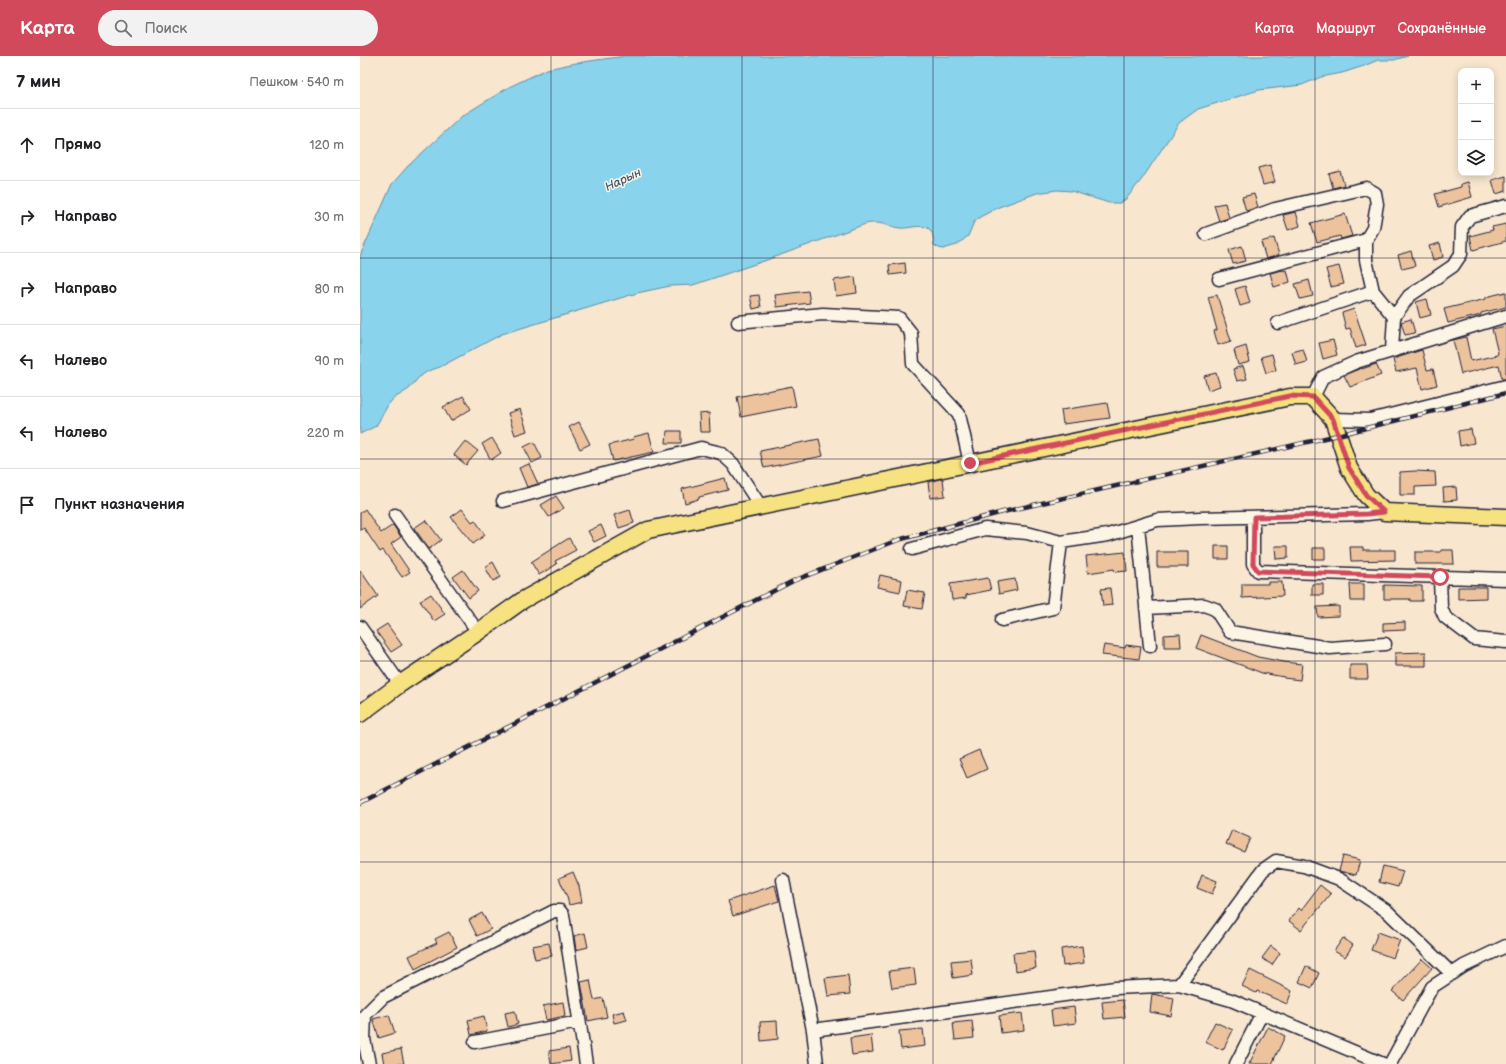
<!DOCTYPE html>
<html lang="ru">
<meta charset="utf-8">
<style>
:root{--surface:#fff;--page:#f2f2f2;--text:#202124;--muted:#757577;--line:#e0e0e0;--accent:#d1495b}
body{margin:0;font-family:"Balsamiq Sans",sans-serif;background:var(--page);color:var(--text)}
.controls{position:absolute;right:12px;top:12px;display:grid;overflow:hidden;border-radius:8px;box-shadow:0 2px 10px #0003}
.controls button{width:36px;height:36px;display:grid;place-items:center;padding:0;border:0;border-bottom:1px solid var(--line);background:var(--surface);color:var(--text);font:20px sans-serif}
.stop{position:absolute;width:12px;height:12px;margin:-9px;border:3px solid #d1495b;border-radius:50%;background:#fff}
.stop.end{background:#d1495b;border-color:#fff;box-shadow:0 1px 4px #0008}
.list{margin:0;padding:0;list-style:none}
h2{display:flex;justify-content:space-between;align-items:center;height:52px;margin:0;padding:0 16px;font-size:17px}
h2 small{font-size:13px;font-weight:400;color:var(--muted)}
.list li{display:grid;grid-template-columns:26px 1fr auto;gap:12px;align-items:center;box-sizing:border-box;height:72px;padding:0 16px;border-top:1px solid var(--line)}
.list b{display:block;font-size:15px;white-space:nowrap}
.list em{font-size:13px;font-style:normal;color:var(--muted)}
.icon{flex:none;width:22px;height:22px;fill:none;stroke:currentColor;stroke-width:2;stroke-linecap:round;stroke-linejoin:round}
.map{position:relative;flex:none;width:1146px;height:1008px;overflow:hidden}
header{display:flex;align-items:center;gap:24px;box-sizing:border-box;height:56px;padding:0 20px;background:var(--accent);color:#fff}
header strong{font-size:19px}
nav{display:flex;gap:22px;margin-inline-start:auto;font-size:14px}
.search{width:280px;height:36px;background:var(--page);display:flex;align-items:center;gap:10px;box-sizing:border-box;padding:0 14px;border-radius:22px;color:var(--muted);font-size:15px}
main{display:flex}
aside{flex:1;background:var(--surface)}
.map>svg:first-child{display:block}
</style>
<header>
<strong>Карта</strong>
<div class="search"><svg class="icon" aria-label="search" viewBox="0 0 24 24"><circle cx="10" cy="10" r="6"/><path d="M15 15l6 6"/></svg>Поиск</div>
<nav><a>Карта</a><a>Маршрут</a><a>Сохранённые</a></nav>
</header>
<main>
<aside>
<h2>7 мин<small>Пешком · 540 m</small></h2>
<ul class="list">
<li><svg class="icon" aria-label="ahead" viewBox="0 0 24 24"><path d="M12 20V5M6 11l6-6 6 6"/></svg><div><b>Прямо</b></div><em>120 m</em></li>
<li><svg class="icon" aria-label="right" viewBox="0 0 24 24"><path d="M7 20v-9h11M14 6l5 5-5 5"/></svg><div><b>Направо</b></div><em>30 m</em></li>
<li><svg class="icon" aria-label="right" viewBox="0 0 24 24"><path d="M7 20v-9h11M14 6l5 5-5 5"/></svg><div><b>Направо</b></div><em>80 m</em></li>
<li><svg class="icon" aria-label="left" viewBox="0 0 24 24"><path d="M17 20v-9H6M10 6l-5 5 5 5"/></svg><div><b>Налево</b></div><em>90 m</em></li>
<li><svg class="icon" aria-label="left" viewBox="0 0 24 24"><path d="M17 20v-9H6M10 6l-5 5 5 5"/></svg><div><b>Налево</b></div><em>220 m</em></li>
<li><svg class="icon" aria-label="arrive" viewBox="0 0 24 24"><path d="M6 21V4h12l-3 4 3 4H6"/></svg><div><b>Пункт назначения</b></div></li>
</ul>
</aside>
<div class="map">
<svg width="1146" height="1008" viewBox="0 0 1146 1008">
<rect width="100%" height="100%" fill="#f8e6cf"/>
<filter id="ink" filterUnits="userSpaceOnUse"><feTurbulence type="fractalNoise" baseFrequency=".025" numOctaves="2"/><feDisplacementMap in="SourceGraphic" scale="8" xChannelSelector="R" yChannelSelector="G"/><feConvolveMatrix kernelMatrix="1 2 1 2 8 2 1 2 1" color-interpolation-filters="sRGB"/></filter>
<g filter="url(#ink)">
<path fill="#8ad3ec" stroke="#608ca5" d="M265,0H1048L1034,4H1018L1004,10L982,17L961,21L942,29L899,34L838,53L819,67L782,123L766,143L760,147H749L711,135L697,134L677,137L639,151L620,161L614,166L608,180L597,189L583,193L579,192L574,189C573,183 574,176 568,172C559,168 548,173 540,172C530,171 521,166 512,167C508,167 503,169 500,170L404,205L333,229L310,230L277,237L142,278L80,311L68,315L59,321L49,333L33,343L28,349L16,370L0,378V200L32,128L48,110L102,60L149,31L187,13L216,7Z"/>
<path fill="#edc39d" stroke="#22223b" d="M910,109L915,126L903,129L898,112Z
M980,115L984,129L973,132L969,118Z
M1146,120V135L1136,138L1132,124Z
M1108,126L1112,141L1079,151L1075,138L1101,131V128Z
M894,138L898,151L886,155L882,141Z
M865,147L869,162L859,165L854,149Z
M936,156L940,170L928,174L923,159Z
M985,158L992,180L981,183L980,180L957,186L951,167Z
M1146,168V185L1113,194L1110,180L1133,174L1132,171Z
M914,182L919,199L906,203L901,186Z
M1080,187L1083,201L1073,204L1069,190Z
M882,190L886,205L873,208L869,194Z
M1051,195L1055,210L1042,213L1038,199Z
M545,207L546,217L530,219L529,209Z
M979,210L984,228L971,231L966,213Z
M923,214L924,215L927,214L930,226L914,231L910,217Z
M495,221L497,237L476,240L474,224Z
M949,224L953,240L940,243L935,228Z
M885,230L890,247L880,250L875,233Z
M448,235L450,247L417,251L415,239Z
M1146,236V251L1121,257V259L1088,267L1084,253L1126,243V241Z
M399,239L401,251L393,253L390,240Z
M857,239L871,285L858,289L854,275L857,274L848,241Z
M1067,243L1071,259L1060,262L1056,246Z
M994,253L1006,289L996,292L990,272L986,273L982,257Z
M1051,263L1055,277L1045,279L1041,266Z
M1146,270V323H1142L1139,309L1101,318L1093,284L1106,281L1111,305L1137,299L1138,297L1132,273Z
M973,284L977,299L963,303L959,287Z
M886,290L890,306L878,309L874,294Z
M943,293L947,306L936,309L932,296Z
M1062,294L1067,314L1073,313L1077,329L1062,333L1057,312L1036,316L1033,303Z
M912,298L916,314L906,317L901,301Z
M1016,308L1021,319L990,331L984,319L999,313L1001,312L1002,313Z
M883,310L887,323L877,325L873,313Z
M856,317L860,330L848,334L844,320Z
M432,330L436,350L381,361L377,341Z
M103,340L111,353L91,365L83,351Z
M747,347L750,362L703,368L701,354Z
M160,353L167,375L155,379L148,357Z
M349,357L350,376H340L339,358Z
M219,366L230,388L220,393L209,371Z
M1111,373L1114,387L1100,390L1098,375Z
M307,375H321V387H306Z
M289,377L294,396L253,405L249,389L274,383L273,381Z
M132,382L141,397L131,404L122,388Z
M459,383L463,400L404,412L400,395Z
M105,385L118,395L106,409L94,399Z
M174,386L182,402L172,407L164,391Z
M169,408L178,428L167,431L159,412Z
M1055,415L1075,416L1076,430L1055,431V439H1040V416Z
M365,422L368,434L339,441V443L325,447L322,433Z
M580,423H583L585,440L570,442L568,426Z
M1096,431L1097,444L1084,445L1083,432Z
M196,440L204,452L189,461L181,449Z
M5,453L21,477L33,469L41,481L31,488L50,516L42,521L23,494L20,496L4,472L0,474V457Z
M102,453L112,466L115,464L125,479L113,488L91,461Z
M270,454L274,467L259,472L254,459Z
M66,464L81,484L69,493L54,472Z
M241,469L246,480L234,486L228,475Z
M209,482L216,494L195,505L197,508L179,519L171,506Z
M855,490H868V503H855Z
M915,490H928V502L916,503Z
M990,491H1003V494H1035V504L991,505Z
M953,492H965V503H953Z
M1081,494H1093L1094,508H1055V496H1081Z
M765,496L767,515L755,516L754,513L728,517L726,500Z
M797,496H828V511H797Z
M133,506L141,521L133,525L125,511Z
M0,514L18,540L0,553Z
M103,514L118,535L109,542L93,521Z
M520,519L542,524L540,536L517,531Z
M628,522L631,534L606,539V542L592,544L590,528Z
M655,523L657,534L639,538L637,526Z
M908,526H922L923,540L882,542V528H908Z
M952,528H963V539H952Z
M990,528H1004V545H991Z
M1024,529L1062,530V545H1050V543H1024Z
M1098,531H1126V542L1098,543Z
M750,532L752,549L743,550L741,533Z
M547,534L565,537L562,553L544,550Z
M71,538L85,558L74,565L60,545Z
M979,550V560L958,561L957,551Z
M1045,566V574L1023,575V567Z
M27,568L42,589L31,596L16,575Z
M820,578L821,591H804V579Z
M841,579L898,601L924,606L942,608L940,624L924,622V621L902,617L836,592Z
M744,589L765,592L766,589L781,591L779,603L742,599Z
M1066,596V610H1035V597Z
M990,609H1007L1008,623H990Z
M619,694L627,713L607,722L599,703Z
M872,774L890,782L884,796L866,788Z
M983,800L1000,804L996,819L979,815Z
M1023,810L1043,815L1038,831L1019,826Z
M213,816L219,830L222,846L209,849L207,841L199,822Z
M842,819L857,825L852,838L837,832Z
M415,829L419,845L373,860L368,845Z
M960,829L971,838L941,874L929,865L939,852L941,854Z
M122,857L131,873L117,880L109,864Z
M89,876L97,891L55,913L49,900L77,887L75,883Z
M1018,876L1040,884L1033,902L1011,894Z
M225,877L228,891L216,894L214,880Z
M983,882L993,889L985,901L974,895Z
M189,887L192,900L175,903L172,890Z
M722,890L724,907L703,910L701,893Z
M911,890L920,897L912,909L902,902Z
M674,895L676,912L655,915L653,897Z
M611,903L613,919L593,922L591,905Z
M1062,903L1072,912L1043,944L1032,935Z
M946,910L959,917L952,932L939,926Z
M554,912L556,929L532,932L529,915Z
M890,914L932,935L927,948L897,935L896,937L882,930Z
M488,919L490,938L468,940L465,922Z
M230,924L234,944L243,942L247,961L228,965L221,926Z
M792,938L814,942L811,960L790,956Z
M763,944L765,961L744,963L742,946Z
M203,946L205,960L186,964L183,950Z
M714,951L716,967L693,970L691,954Z
M155,955L158,968L148,971L145,957Z
M264,955L267,964L254,967L252,958Z
M662,957L664,974L641,977L639,960Z
M29,959L35,977L19,982L13,963Z
M124,960L127,975L111,979L108,964Z
M417,965L418,983L401,985L400,966Z
M612,965L614,982L595,984L593,967Z
M855,966L873,974L863,994L845,986Z
M908,971L925,980L912,1008H889Z
M563,973L565,990L541,993L539,975Z
M511,979L513,996L492,999L490,982Z
M209,992L211,1005L191,1008L189,995Z
M41,993L44,1008H24L22,997Z"/>
<g fill="none" stroke-linecap="round" stroke-linejoin="round">
<g stroke="#22223b" stroke-width="15">
<path id="minor" d="M846,178L915,153L1006,132L1015,137L1017,148L1013,172L1006,184V204L1013,235L1034,261
M859,223L1006,184
M378,266L463,258L539,262L551,277L553,308L599,358L610,407
M918,267L1013,235
M1032,294L1034,261L1049,240L1093,210L1101,198L1102,171L1110,160L1146,150
M953,341L963,321L996,306L1146,260
M973,363L1010,364L1146,330
M143,445L341,392L361,397L373,408L401,451
M35,459L118,576
M893,461V508L898,515L1146,523
M778,470L790,590
M552,493L625,473L667,477L701,486L748,479L797,464L840,462L1007,458L1024,456
M1080,521L1081,552L1085,561L1114,583L1146,586
M786,552L844,549L855,553L870,576L970,592L1025,588
M642,564L693,552L701,486
M0,571L40,628
M423,824L453,974
M819,929L903,814L916,805L944,810L979,823L1027,855L1092,918
M115,986L219,966
M9,1008L4,983L5,959L23,941L194,855H200L203,859L226,1008
M457,1008L453,974L755,932L819,929L871,944L1023,1008
M876,1008L902,957
M1030,1008L1072,931L1104,910L1146,890"/>
</g>
<g stroke="#22223b" stroke-width="19">
<path id="major" d="M0,658L40,628L118,576L163,544L288,474L930,341H953L973,363L989,412L1006,439L1024,456L1146,461"/>
</g>
<use href="#minor" stroke="#fcf5e5" stroke-width="12"/>
<use href="#major" stroke="#f7e281" stroke-width="16"/>
<g stroke="#22223b" stroke-width="4.5">
<path id="rail" d="M0,747L433,525L538,484L643,456L978,379L1146,337"/>
</g>
<use href="#rail" stroke="#fcf5e5" stroke-width="3" stroke-dasharray="9" stroke-linecap="butt"/>
</g>
</g>
<g fill="none" stroke-linecap="round" stroke-linejoin="round" filter="url(#ink)">
<path stroke="#d1495b" stroke-width="5" d="M610,407L930,340L953,341L973,363L989,412L1006,439L1024,456L1007,458L894,461L893,508L898,515L1080,521"/>
</g>
<path fill="none" stroke="#22223b" stroke-width="1" stroke-opacity="0.55" d="M191,0V1008M382,0V1008M573,0V1008M764,0V1008M955,0V1008M0,202H1146M0,403H1146M0,605H1146M0,806H1146"/>
<g text-anchor="middle" dominant-baseline="central" stroke-width="3" stroke-linejoin="round" paint-order="stroke">
<g font-size="12" font-style="italic" fill="#415770" stroke="#fcf5e5">
<text transform="translate(263 124) rotate(-25)">Нарын</text>
</g>
</g>
</svg>
<div class="controls">
<button>+</button>
<button>−</button>
<button><svg class="icon" aria-label="layers" viewBox="0 0 24 24"><path d="M12 4l9 5-9 5-9-5zM3 14l9 5 9-5"/></svg></button>
</div>
<div class="stop" style="left:1080px;top:521px"></div>
<div class="stop end" style="left:610px;top:407px"></div>
</div>
</main>
